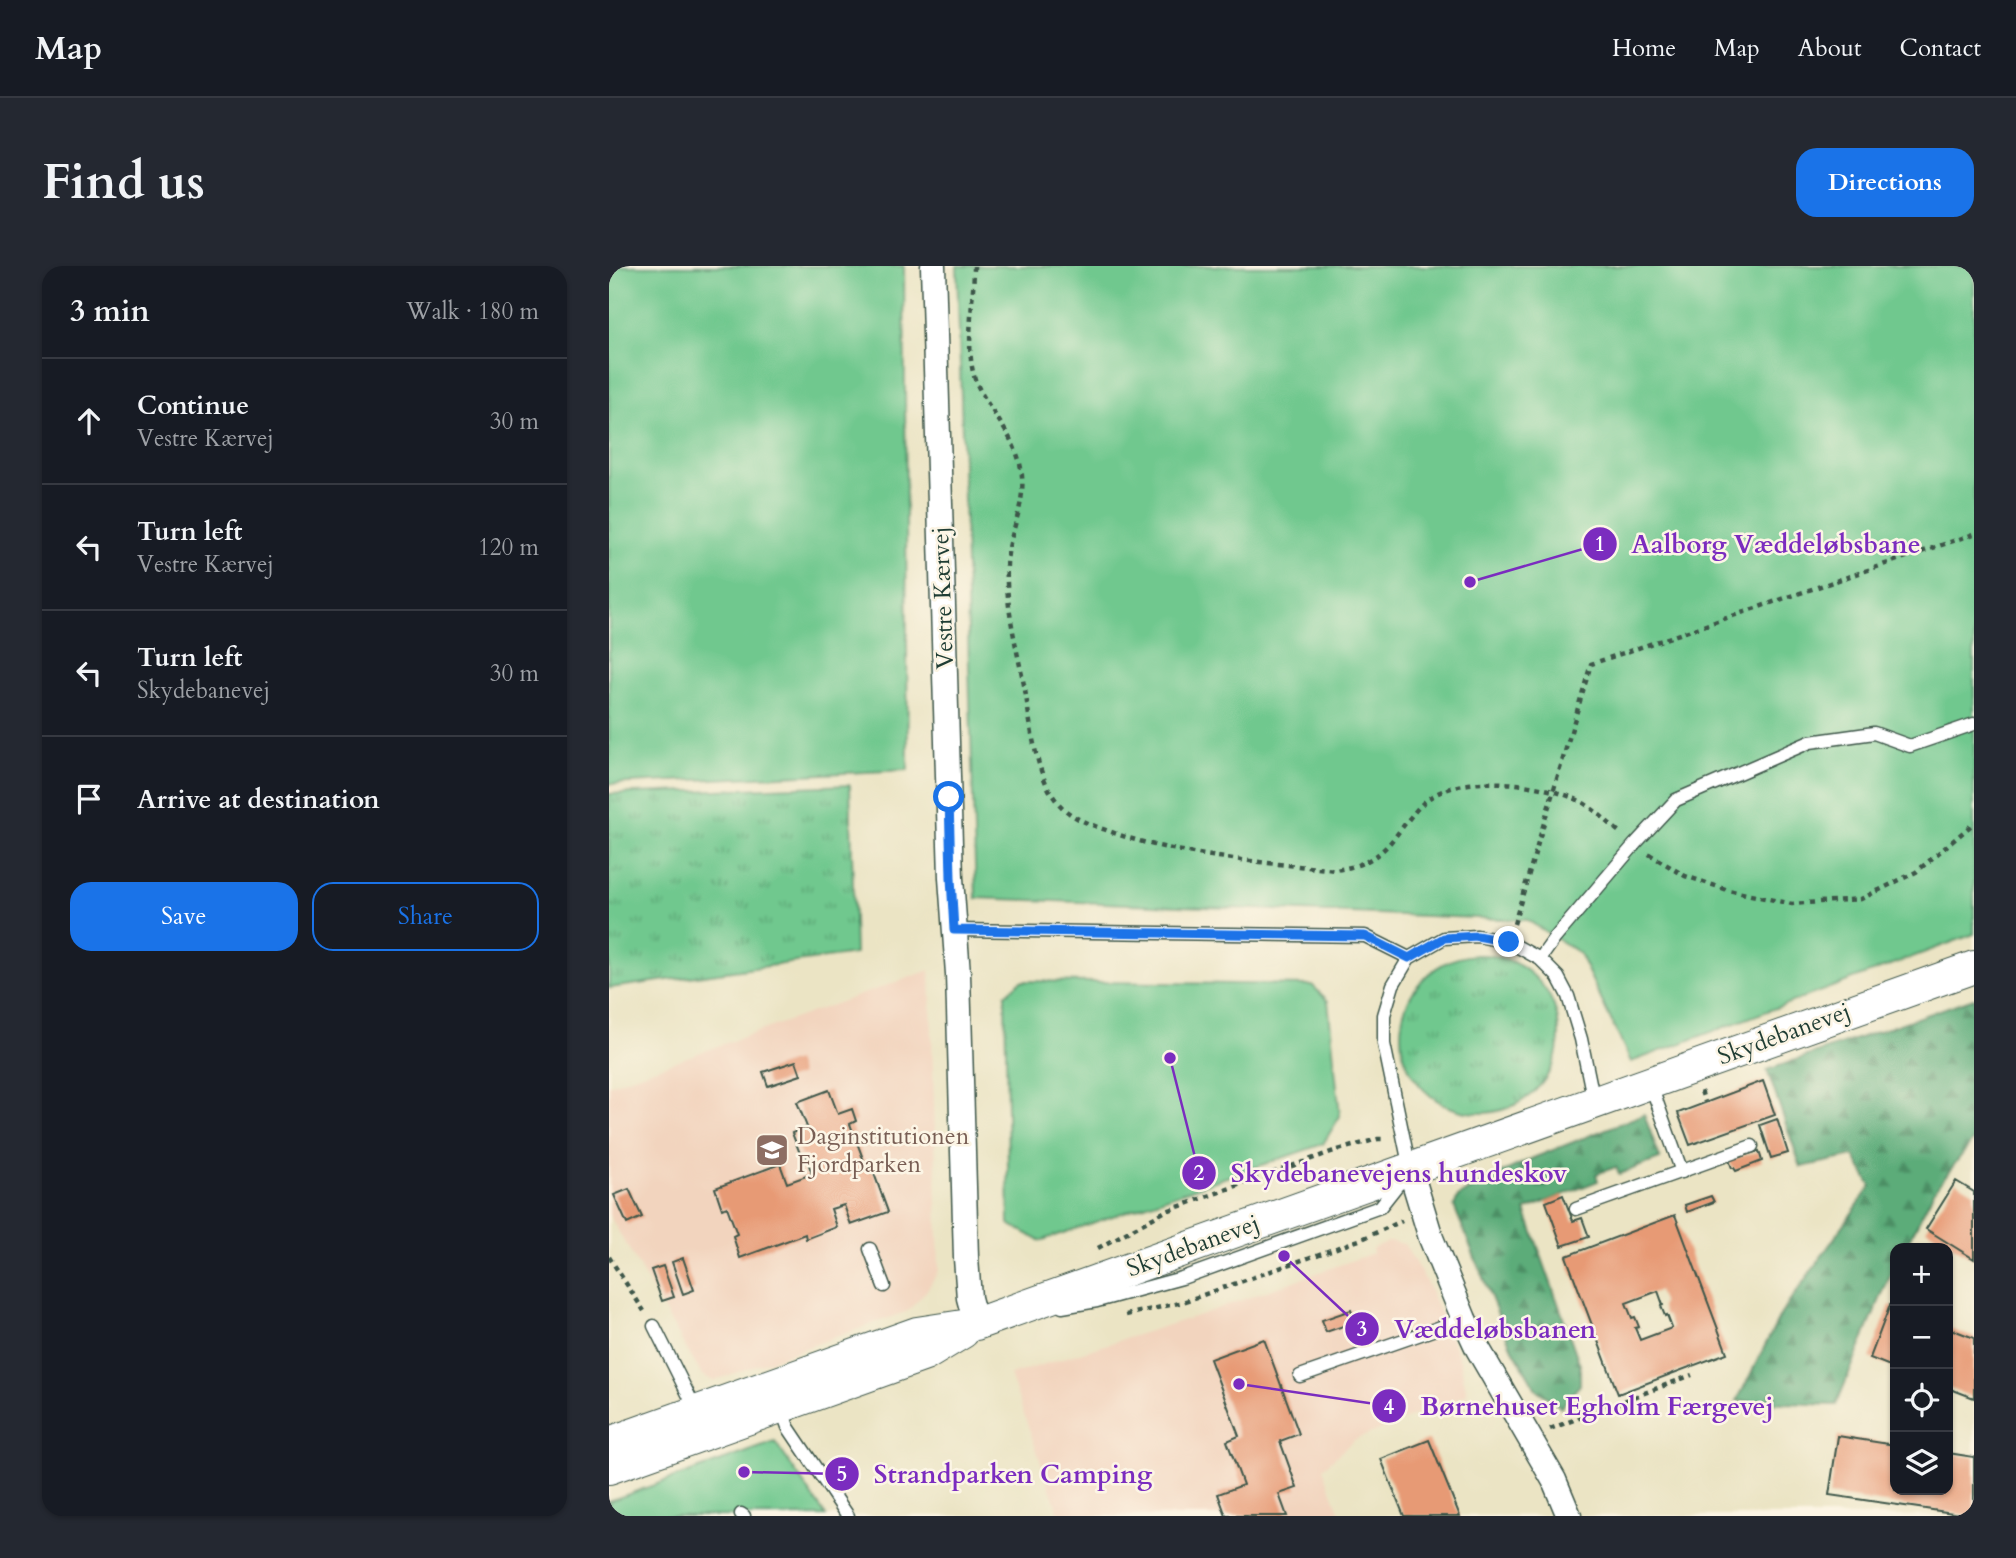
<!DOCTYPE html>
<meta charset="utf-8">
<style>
:root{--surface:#171b24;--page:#242831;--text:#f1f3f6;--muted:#9ea1a6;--line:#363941;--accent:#1a73e8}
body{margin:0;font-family:Cardo,serif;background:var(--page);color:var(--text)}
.controls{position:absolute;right:21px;bottom:21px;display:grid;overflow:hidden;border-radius:14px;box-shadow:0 2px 5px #0004}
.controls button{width:63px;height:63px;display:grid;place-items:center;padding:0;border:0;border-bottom:2px solid var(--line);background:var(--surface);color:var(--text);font:35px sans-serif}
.stop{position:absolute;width:21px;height:21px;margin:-16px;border:5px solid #1a73e8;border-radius:50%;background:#fff}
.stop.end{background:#1a73e8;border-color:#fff;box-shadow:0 2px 7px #0008}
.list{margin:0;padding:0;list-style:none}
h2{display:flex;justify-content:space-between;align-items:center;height:91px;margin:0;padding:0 28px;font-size:30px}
h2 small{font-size:23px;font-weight:400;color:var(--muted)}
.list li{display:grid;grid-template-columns:46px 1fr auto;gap:21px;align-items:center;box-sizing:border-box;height:126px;padding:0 28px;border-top:2px solid var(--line)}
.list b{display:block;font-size:26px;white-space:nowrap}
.list p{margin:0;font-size:23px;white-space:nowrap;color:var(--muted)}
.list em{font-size:23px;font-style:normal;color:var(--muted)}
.actions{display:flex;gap:14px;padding:21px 28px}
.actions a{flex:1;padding:16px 0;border:2px solid var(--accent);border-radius:21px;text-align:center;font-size:24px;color:var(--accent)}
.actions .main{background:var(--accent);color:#fff}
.icon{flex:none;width:38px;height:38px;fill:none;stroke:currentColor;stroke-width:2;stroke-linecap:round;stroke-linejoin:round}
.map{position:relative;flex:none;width:1365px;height:1250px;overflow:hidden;border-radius:21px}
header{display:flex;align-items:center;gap:42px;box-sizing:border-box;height:98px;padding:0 35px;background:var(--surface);border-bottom:2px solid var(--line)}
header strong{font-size:33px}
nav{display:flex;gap:38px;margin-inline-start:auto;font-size:24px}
.intro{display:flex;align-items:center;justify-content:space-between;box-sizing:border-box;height:168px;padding:0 42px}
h1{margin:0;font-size:49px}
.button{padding:18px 32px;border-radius:21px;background:var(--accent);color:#fff;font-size:24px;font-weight:700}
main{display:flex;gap:42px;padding:0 42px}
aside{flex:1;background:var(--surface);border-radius:21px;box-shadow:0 2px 5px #0004}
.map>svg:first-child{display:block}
</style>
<header>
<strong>Map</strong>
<nav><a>Home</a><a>Map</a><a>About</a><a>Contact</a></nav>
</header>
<div class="intro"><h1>Find us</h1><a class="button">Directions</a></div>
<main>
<aside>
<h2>3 min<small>Walk · 180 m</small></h2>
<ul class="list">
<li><svg class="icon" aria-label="ahead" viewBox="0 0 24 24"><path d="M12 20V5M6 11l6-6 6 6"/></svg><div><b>Continue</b><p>Vestre Kærvej</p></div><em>30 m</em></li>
<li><svg class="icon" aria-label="left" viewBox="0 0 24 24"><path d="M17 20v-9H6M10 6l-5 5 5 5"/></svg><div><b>Turn left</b><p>Vestre Kærvej</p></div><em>120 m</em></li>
<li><svg class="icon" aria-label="left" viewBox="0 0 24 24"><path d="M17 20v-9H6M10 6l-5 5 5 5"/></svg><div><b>Turn left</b><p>Skydebanevej</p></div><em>30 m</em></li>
<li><svg class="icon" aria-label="arrive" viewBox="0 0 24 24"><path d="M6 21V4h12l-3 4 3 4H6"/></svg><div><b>Arrive at destination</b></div></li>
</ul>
<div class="actions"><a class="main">Save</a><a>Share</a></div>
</aside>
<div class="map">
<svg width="1365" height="1250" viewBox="0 0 1365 1250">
<defs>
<pattern id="grass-tufts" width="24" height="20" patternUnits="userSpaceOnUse" patternTransform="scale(1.75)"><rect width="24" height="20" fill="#6fc88e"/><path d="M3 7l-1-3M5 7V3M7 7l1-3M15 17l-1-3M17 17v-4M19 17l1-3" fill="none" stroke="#5ba475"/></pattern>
<pattern id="forest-firs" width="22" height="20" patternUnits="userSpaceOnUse" patternTransform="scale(1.75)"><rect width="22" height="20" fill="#5bac79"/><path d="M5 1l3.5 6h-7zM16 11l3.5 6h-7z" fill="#4b8d64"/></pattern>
</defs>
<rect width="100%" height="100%" fill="#fcf5e5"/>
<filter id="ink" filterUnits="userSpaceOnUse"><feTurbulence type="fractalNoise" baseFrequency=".0143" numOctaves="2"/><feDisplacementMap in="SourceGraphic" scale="14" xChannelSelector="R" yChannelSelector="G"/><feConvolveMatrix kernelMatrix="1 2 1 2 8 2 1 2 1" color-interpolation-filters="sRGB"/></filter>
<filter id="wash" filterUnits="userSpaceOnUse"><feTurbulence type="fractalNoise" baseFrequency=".00686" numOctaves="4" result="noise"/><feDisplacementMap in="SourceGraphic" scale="28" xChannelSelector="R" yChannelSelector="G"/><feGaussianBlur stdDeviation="1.57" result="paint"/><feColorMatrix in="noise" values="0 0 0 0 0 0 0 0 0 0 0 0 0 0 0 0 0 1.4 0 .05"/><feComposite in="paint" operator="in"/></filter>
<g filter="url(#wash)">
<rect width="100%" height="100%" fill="#ebe4c4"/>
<path fill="#f2d4be" d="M321,704L330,1004L318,1024L299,1045L104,1115L92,1108L0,949V819Z
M781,975L795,978L817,1015L851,1094L858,1128L745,1174L714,1202L732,1250H451L401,1109L588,1050L764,987L763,982Z"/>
<path fill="url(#grass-tufts)" stroke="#478261" stroke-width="2" d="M241,519L246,688L0,722V528Z
M792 768a79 79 0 1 1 158 0a79 79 0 1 1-158 0Z"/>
<path fill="url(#forest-firs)" stroke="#3d7456" stroke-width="2" d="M1365,732V873L1325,925L1296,982H1286V1000L1276,1021L1227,1139L1128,1135L1172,1048L1262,920L1245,890L1192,901L1158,804Z
M1035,848L1051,893L1010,908L1007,901L987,908L989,915L916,944L971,1099V1119L952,1141L927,1123L901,1078L845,940L849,931L878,914L924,892Z"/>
<path fill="#6fc88e" stroke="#478261" stroke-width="2" d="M0,0H295L299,504L0,518Z
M348,0H1365V668L1022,796L970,687L918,654L367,632Z
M412,715L703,719L719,735L731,850L714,878L431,975L400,958L396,729Z
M166,1176L217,1250H0V1235Z"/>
<g id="blocks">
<path fill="#e79a74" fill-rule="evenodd" d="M187,795L192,809L159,820L154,806Z
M1154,815L1166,849L1081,879L1069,847Z
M220,824L229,848L243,843L247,855L241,858L258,903L263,902L279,946L242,959L235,939L222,943L228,961L197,973L196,968L131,992L124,970L128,968L118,941L113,943L106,922L171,898L178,917L203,908L197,890H192L183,867L198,861L188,836Z
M1168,853L1179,887L1162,892L1151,859Z
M1150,885L1153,895L1127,905L1125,902H1123L1120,894Z
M1347,915L1365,926V993L1317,963Z
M20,923L33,951L18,958L5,929Z
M954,929L964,955L973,952L980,971L953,980L937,936Z
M1102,930L1105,936L1078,946L1076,939Z
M1066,949L1118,1087L1009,1128L957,990ZM1049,1025L1054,1039L1052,1040L1056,1050L1058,1049L1063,1062L1031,1074L1026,1062L1030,1061L1026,1051L1023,1052L1017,1037Z
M74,992L85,1024L74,1028L63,996Z
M54,1000L65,1031L53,1035L42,1004Z
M1281,1039L1286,1041V1102L1261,1092Z
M742,1044L746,1056L717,1066L713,1054Z
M1339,1062L1365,1072V1132L1339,1122Z
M655,1073L690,1168L671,1175L688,1222L670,1228L678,1250H617L609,1228L634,1219L618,1175L630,1170L601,1093Z
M1229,1170L1286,1179V1224H1339V1187L1365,1191V1250L1220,1229Z
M820,1174L851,1250H795L772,1193Z"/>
</g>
</g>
<g filter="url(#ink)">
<use href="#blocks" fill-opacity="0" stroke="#3e564a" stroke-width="2"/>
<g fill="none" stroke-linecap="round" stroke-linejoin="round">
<g stroke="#3e564a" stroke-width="15">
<path id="service" d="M346,664L756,670L800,692
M931,693L946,672L1026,578L1067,534L1201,476L1265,467L1301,480L1365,458
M1041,817L1073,906
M967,943L1143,880
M261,983L275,1020
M453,1041L488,1035L573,1012L771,941L801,903L775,778V749L784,719L800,692L835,672L868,670L900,676L931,693L949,711L959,730L972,773L985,836
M45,1060L87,1144
M691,1110L855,1053
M172,1142L179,1161L239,1250
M132,1248L135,1250
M0,1249L1,1250"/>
</g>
<g stroke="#3e564a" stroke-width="27">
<path id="minor" d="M324,0L342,612L349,708L357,992L360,1032L367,1058
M801,903L822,972L855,1053L869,1083L945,1214L960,1250"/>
</g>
<g stroke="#3e564a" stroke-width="34">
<path id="tertiary" d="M0,1177L308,1067L367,1058L1365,701
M0,1202L316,1089L354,1066"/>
</g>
<path stroke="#3e564a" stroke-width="4.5" stroke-dasharray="5 5" stroke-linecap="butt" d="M365,0C365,34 355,85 367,116C381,148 410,173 413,210C416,244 399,268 398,298C396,340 408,383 416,424C422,459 426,512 451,539C464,553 480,558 497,564C570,592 650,595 726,604C778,597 781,572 812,539C846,504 932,516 971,535C986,543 1000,558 1013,568
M1040,588L1076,610L1119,624L1183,638L1252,633L1307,606L1365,557
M905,658L982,398L1365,268
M1092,825L1096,836
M489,982L555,946L722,886L769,873H777
M0,991L35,1045
M517,1049L574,1036L753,973L793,955
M941,1163L1083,1109"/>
<use href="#service" stroke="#fff" stroke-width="12"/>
<use href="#minor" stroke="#fff" stroke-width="24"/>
<use href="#tertiary" stroke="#fff" stroke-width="32"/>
</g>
</g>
<g fill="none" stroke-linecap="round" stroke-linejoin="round" filter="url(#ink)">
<path stroke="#1a73e8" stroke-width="9" d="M340,531L342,612L345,664L756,670L800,692L835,672L868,670L900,676"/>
</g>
<defs>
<g id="school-square" transform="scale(1.75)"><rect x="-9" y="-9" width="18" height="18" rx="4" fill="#8d6e63" stroke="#fcf5e5"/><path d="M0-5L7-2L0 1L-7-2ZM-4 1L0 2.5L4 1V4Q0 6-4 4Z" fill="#fff"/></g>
</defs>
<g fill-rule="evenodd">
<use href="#school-square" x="163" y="884"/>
</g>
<g text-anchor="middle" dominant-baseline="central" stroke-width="5" stroke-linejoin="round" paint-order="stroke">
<g font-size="24" fill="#1f3d34" stroke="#fcf5e5">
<text transform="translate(334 332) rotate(-92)">Vestre Kærvej</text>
<text transform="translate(1175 768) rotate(-20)">Skydebanevej</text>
<text transform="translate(584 980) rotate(-20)">Skydebanevej</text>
</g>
<g font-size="24" fill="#785e54" stroke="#fcf5e5" text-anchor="start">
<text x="188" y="870">Daginstitutionen<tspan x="188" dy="28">Fjordparken</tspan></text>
</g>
</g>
<path fill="none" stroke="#7b2cbf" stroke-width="2.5" d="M861 316L991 278M561 792L590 907M675 990L753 1063M630 1118L780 1140M135 1206L233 1208"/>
<g fill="#7b2cbf" stroke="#fcf5e5" stroke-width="2.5">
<circle cx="861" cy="316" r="7"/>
<circle cx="561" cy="792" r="7"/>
<circle cx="675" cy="990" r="7"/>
<circle cx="630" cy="1118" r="7"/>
<circle cx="135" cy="1206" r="7"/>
<circle cx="991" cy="278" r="18"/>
<circle cx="590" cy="907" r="18"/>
<circle cx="753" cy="1063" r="18"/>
<circle cx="780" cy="1140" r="18"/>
<circle cx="233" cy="1208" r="18"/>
</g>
<g font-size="21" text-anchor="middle" font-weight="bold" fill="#fff">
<text x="991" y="285">1</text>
<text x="590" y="914">2</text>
<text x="753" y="1070">3</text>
<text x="780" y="1148">4</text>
<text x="233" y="1215">5</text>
</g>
<g font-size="26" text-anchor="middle" font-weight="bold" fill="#7b2cbf" stroke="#fcf5e5" stroke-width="5" stroke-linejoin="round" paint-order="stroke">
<text x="1167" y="287">Aalborg Væddeløbsbane</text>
<text x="790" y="916">Skydebanevejens hundeskov</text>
<text x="886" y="1072">Væddeløbsbanen</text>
<text x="988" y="1149">Børnehuset Egholm Færgevej</text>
<text x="404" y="1217">Strandparken Camping</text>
</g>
</svg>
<div class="controls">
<button>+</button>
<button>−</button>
<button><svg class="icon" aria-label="locate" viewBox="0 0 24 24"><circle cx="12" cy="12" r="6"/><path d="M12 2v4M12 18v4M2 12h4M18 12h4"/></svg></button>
<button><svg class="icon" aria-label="layers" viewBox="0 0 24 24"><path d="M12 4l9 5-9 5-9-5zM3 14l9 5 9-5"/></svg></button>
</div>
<div class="stop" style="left:340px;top:531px"></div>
<div class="stop end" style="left:900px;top:676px"></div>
</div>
</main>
